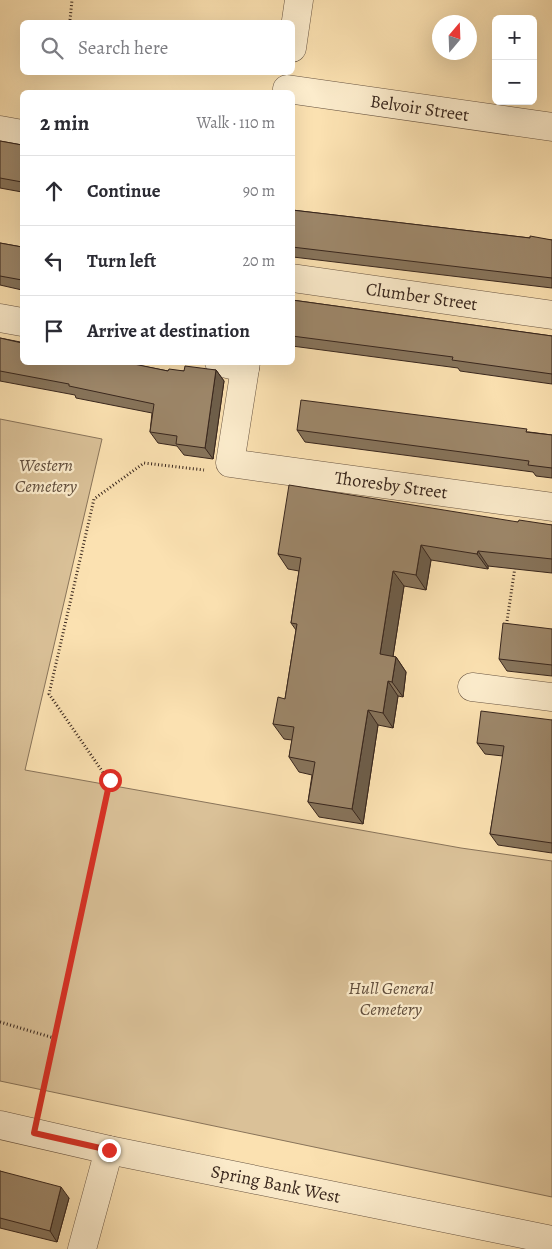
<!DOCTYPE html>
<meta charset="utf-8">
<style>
:root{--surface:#fff;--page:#f2f2f3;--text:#2b2b33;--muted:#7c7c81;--line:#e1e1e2}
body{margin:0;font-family:Alegreya,serif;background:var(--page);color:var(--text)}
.controls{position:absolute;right:15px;top:15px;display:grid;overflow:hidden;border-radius:8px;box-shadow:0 5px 20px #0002}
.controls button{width:45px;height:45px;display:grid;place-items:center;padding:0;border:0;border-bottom:1px solid var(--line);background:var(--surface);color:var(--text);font:25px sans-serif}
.compass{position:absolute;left:432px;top:15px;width:45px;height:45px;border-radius:50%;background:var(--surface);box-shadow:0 5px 20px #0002;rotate:19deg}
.stop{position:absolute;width:15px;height:15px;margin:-11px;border:4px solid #d93025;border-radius:50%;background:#fff}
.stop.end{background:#d93025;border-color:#fff;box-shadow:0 1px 5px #0008}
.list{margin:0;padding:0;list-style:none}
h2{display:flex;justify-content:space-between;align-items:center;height:65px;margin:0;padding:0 20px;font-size:21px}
h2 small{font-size:16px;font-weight:400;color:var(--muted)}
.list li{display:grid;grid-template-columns:32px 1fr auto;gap:15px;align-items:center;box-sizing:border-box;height:70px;padding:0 20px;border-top:1px solid var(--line)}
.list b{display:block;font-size:19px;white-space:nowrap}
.list em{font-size:16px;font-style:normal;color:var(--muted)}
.icon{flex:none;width:28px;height:28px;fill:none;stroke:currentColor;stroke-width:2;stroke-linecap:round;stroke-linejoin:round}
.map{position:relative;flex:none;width:552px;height:1249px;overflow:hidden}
.search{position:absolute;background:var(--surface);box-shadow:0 5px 20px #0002;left:20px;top:20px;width:275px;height:55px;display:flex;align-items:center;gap:12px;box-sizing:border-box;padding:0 18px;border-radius:8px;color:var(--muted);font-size:19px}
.panel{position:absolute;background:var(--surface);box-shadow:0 5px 20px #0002;left:20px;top:90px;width:275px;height:275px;border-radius:8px}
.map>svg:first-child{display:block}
</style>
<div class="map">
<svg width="552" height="1249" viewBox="0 0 552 1249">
<rect width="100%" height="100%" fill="#fbe1b1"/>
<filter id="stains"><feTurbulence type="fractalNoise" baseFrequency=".004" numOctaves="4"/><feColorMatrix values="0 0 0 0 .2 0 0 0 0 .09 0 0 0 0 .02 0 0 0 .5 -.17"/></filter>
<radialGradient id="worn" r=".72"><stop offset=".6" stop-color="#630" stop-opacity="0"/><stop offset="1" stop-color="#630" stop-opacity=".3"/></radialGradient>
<path fill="#dac198" stroke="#89745a" d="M0,419L102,439L25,770L461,848L552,861V1197L0,1081Z"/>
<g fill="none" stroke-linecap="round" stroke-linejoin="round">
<g stroke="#695542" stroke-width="29">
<g id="minor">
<path d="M292,48L299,0"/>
<path id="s1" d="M287,89L552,127"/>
<path d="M0,130L22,134"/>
<path id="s2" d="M292,278L552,315"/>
<path d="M0,318L22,322"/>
<path d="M219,362L245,368"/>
<path id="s3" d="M246,362L230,463L552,507"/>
<path d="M472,687L552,697"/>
<path id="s4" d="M0,1125L109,1150L552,1240"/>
<path d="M82,1249L109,1150"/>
</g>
</g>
<path stroke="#38261d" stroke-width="3" stroke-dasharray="1 2.5" stroke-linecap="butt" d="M70,20L72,0
M506,628L515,567
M0,1022L54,1038
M39,1106L109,781L49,694L94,499L144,463L204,470"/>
<use href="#minor" stroke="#fceccc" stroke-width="28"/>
</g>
<path fill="#87745b" stroke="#38261d" d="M0,141L22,145V192L0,188Z
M292,210L530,238L552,240V288L293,257L292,256Z
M0,243L22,247V290L0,285Z
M292,300L552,336V384L460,371L458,368L292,346Z
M0,338L168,371H184L216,370L224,381L213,459L184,455L177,446L158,443L150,432L152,413L76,398L75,395L0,381Z
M297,430L529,432L552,435V478L536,476L533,472L305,442Z
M518,522L552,525V573L488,566V569L431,560L426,590L404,586L393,656L396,657L406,672L403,697L398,696L393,728L378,725L363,824L319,817L308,802L312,775L299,772L289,757L292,740L284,739L273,724L285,699L296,630L291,623L299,571L288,569L278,554Z
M552,629V676L507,671L499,659Z
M552,720V853L498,845L490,834L503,756L485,754L477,743Z
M0,1171L69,1198L57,1242L0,1228Z"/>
<path fill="#6e5e4a" stroke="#38261d" d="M216,370L224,381L213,459L205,448Z
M421,545L431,560L426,590L416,575Z
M478,551L488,566V569L477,554Z
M393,571L404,586L391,669L380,654Z
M396,657L406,672L403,697L392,682Z
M388,681L398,696L393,728L383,713Z
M368,710L378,725L363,824L352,809Z
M61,1187L69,1198L57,1242L50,1231Z"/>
<path fill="#9d876a" stroke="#38261d" d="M0,141L22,145V182L0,178Z
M292,210L530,238V236L552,240V278L292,247Z
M0,243L22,247V280L0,276Z
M292,300L552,336V374L452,360L453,357L292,336Z
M0,338L22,343V362H124L168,371L169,369L184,371L185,366L216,370L205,448L176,444L177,436L150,432L154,404L69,386V384L0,371Z
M301,400L527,429L526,432L552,435V468L528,465L529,461L297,430Z
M289,485L518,522L519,520L552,525V559L478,551L477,554L421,545L416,575L393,571L380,654L396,657L392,682L388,681L383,713L368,710L352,809L308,802L315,762L289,757L294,727L273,724L278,697L285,699L297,624L291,623L301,558L278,554Z
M503,623L552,629V665L499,659Z
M481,711L552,720V843L490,834L504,746L477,743Z
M0,1171L61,1187L50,1231L0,1218Z"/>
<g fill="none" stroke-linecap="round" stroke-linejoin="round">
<path stroke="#d93025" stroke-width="6" d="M109,1150L34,1133L110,780"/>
</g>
<g text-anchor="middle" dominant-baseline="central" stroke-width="4.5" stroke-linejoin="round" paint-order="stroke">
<g font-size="18" fill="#38261d" stroke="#fceccc">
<text stroke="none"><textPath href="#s1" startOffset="134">Belvoir Street</textPath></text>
<text stroke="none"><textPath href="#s2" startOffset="131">Clumber Street</textPath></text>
<text stroke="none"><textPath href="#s3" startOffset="265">Thoresby Street</textPath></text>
<text stroke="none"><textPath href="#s4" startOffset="282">Spring Bank West</textPath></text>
</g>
<g font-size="18" font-style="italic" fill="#604d3c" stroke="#fceccc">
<text x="46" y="465">Western<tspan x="46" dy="21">Cemetery</tspan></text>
<text x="391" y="988">Hull General<tspan x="391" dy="21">Cemetery</tspan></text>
</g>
</g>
<rect width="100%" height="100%" filter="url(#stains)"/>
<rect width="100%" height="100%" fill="url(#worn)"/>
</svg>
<div class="controls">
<button>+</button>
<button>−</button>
</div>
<svg class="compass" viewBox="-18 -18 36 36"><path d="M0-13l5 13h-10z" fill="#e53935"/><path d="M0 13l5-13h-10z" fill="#7c7c81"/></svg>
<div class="stop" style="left:110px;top:780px"></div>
<div class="stop end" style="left:109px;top:1150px"></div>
<div class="search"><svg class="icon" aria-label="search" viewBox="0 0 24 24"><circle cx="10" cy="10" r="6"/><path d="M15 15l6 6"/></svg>Search here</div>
<section class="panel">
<h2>2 min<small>Walk · 110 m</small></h2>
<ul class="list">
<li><svg class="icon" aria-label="ahead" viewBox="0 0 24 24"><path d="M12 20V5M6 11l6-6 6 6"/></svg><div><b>Continue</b></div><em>90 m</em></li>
<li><svg class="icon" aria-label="left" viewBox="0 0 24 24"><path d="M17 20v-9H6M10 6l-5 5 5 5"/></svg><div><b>Turn left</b></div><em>20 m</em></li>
<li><svg class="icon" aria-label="arrive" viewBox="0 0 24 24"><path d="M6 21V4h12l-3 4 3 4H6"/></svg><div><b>Arrive at destination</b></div></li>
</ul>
</section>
</div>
